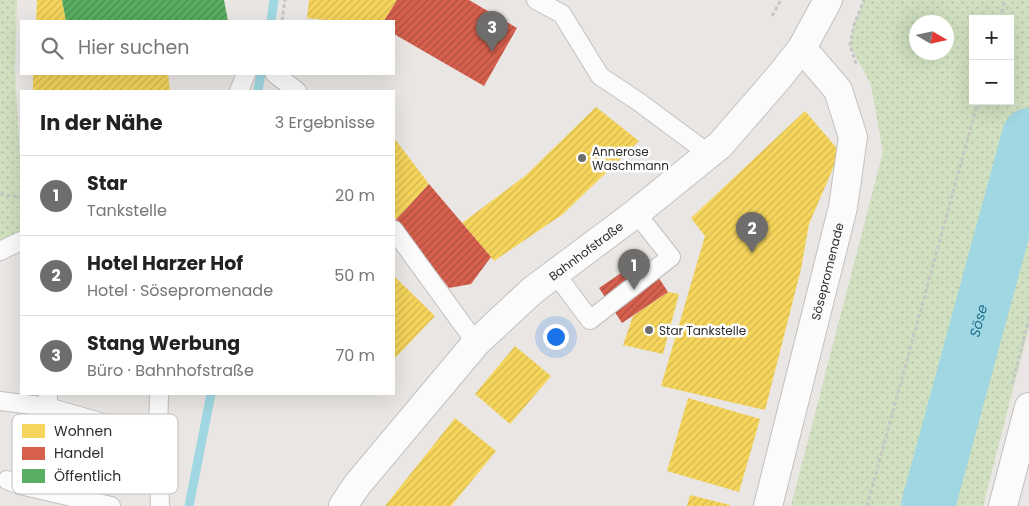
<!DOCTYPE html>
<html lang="de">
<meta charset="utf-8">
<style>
:root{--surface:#fff;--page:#f6f6f6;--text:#222;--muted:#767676;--line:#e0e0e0;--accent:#6e6d6c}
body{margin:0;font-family:Poppins,sans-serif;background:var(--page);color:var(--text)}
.controls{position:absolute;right:15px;top:15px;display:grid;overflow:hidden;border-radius:0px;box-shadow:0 5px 20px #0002}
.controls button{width:45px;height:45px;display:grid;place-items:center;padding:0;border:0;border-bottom:1px solid var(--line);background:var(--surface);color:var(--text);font:25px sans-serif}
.compass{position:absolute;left:909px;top:15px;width:45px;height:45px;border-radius:50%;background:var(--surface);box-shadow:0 5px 20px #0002;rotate:99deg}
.you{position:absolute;left:555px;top:336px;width:18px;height:18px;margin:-12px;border:4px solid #fff;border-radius:50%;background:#1a73e8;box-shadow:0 0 0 8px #1a73e833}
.badge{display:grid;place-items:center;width:32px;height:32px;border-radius:50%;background:var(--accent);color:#fff;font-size:16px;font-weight:700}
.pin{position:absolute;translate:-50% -41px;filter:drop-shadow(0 1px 2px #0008)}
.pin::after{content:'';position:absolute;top:26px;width:18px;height:15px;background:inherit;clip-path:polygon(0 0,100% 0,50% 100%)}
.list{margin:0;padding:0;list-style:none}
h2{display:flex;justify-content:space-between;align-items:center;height:65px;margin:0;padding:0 20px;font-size:21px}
h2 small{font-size:16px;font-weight:400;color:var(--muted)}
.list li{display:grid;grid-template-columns:32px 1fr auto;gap:15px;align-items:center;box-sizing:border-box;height:80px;padding:0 20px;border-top:1px solid var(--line)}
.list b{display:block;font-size:19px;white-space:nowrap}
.list p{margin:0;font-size:16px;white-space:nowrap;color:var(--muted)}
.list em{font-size:16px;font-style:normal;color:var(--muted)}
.icon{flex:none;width:28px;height:28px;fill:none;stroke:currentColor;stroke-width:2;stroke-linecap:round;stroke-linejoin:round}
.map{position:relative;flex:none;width:1029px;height:506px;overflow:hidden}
.search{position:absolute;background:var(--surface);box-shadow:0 5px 20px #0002;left:20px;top:20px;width:375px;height:55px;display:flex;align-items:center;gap:12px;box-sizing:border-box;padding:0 18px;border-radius:0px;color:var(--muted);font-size:19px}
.panel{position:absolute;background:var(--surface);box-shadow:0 5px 20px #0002;left:20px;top:90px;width:375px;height:305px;border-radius:0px}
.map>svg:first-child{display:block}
</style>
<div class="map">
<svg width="1029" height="506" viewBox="0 0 1029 506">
<defs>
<pattern id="green-dots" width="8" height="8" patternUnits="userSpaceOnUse" patternTransform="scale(1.25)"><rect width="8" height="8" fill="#d0e0c0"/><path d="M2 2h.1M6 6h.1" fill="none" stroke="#b3c0a5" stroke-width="1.8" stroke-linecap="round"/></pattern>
<pattern id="homes-hatch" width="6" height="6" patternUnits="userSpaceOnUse" patternTransform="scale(1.25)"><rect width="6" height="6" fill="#f6d55c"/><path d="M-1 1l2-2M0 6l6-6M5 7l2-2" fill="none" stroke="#d3b750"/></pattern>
<pattern id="shops-hatch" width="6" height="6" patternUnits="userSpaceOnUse" patternTransform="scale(1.25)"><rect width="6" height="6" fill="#d6604d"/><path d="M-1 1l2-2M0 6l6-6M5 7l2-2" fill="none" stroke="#ae4f40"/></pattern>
<pattern id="public-hatch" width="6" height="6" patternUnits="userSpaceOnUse" patternTransform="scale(1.25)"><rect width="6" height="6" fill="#5aae61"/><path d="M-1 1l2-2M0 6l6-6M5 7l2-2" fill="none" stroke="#4b8e50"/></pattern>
</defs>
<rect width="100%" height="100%" fill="#e9e6e3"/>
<path fill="url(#green-dots)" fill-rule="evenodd" d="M0,0H17L15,71L21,176V233L0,241Z
M864,0H1029V327L983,506H791L883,152L871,85L850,45L854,25ZM973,19H1010V101H973ZM916,22H946V52H916Z"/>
<path fill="url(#homes-hatch)" d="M37,0H62L66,21H36Z
M309,0H397L384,21H334L307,18Z
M33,74H168L170,91H33Z
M596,107L639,141L563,214L494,261L462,223L525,176Z
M805,111L840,152L809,224L801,269L765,410L661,386L705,236L691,218Z
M394,138L429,184L396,220L394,215Z
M394,276L435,316L394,359Z
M668,292L679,294L663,354L623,345L633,316Z
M515,346L551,376L510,424L475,394Z
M688,398L760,419L739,492L667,471Z
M455,418L496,451L451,506H385Z
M690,495L730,505V506H687Z"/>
<path fill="url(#shops-hatch)" d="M397,0H469L517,28L484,86L394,34V21H384Z
M429,184L491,257L471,284L449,288L396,220Z
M645,257L668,292L622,323L599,288Z"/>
<path fill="url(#public-hatch)" d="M62,0H224L228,21H66Z"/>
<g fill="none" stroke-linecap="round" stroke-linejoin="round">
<path stroke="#a0d7e2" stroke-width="9" d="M271,21L274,0
M258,91L261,74
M189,506L211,394"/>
<path stroke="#a0d7e2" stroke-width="54" id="s1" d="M928,506L1029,135"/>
<g stroke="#c2c1c1" stroke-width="20">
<path id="lane" d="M536,0L562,14L600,76L639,102L709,154
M275,74L297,91
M239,91L246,74
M394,230L476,343
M0,251L21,241
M555,273L590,320L671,257L636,213
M159,394L158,439L160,506
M0,401L48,407V394
M48,407L158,439
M7,480L20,485L111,506"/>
</g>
<g stroke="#c2c1c1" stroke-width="30">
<g id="street">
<path id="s2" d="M343,506L357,485L476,343L533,290L636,213L720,145L779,77L802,48L828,0"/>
<path id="s3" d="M768,506L843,207L853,137L838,90L802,48"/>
</g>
</g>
<g stroke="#c2c1c1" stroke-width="30">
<path id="secondary" d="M1003,506L1029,407"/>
</g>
<path stroke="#c7c7c6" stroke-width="3" stroke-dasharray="4 2.5" stroke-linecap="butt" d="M772,16L781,0
M1000,19L1005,0
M282,21L285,0
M856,64L850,45L854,25L864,0
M0,194L21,197
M1012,384L1029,319
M867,506L978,101"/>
<use href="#lane" stroke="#fcfbfb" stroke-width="18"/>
<use href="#street" stroke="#fcfbfb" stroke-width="28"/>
<use href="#secondary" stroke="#fcfbfb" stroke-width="28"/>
</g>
<g fill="#6e6d6c" stroke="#fff" stroke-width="2">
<circle cx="582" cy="158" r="5"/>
<circle cx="649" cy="330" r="5"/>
</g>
<g text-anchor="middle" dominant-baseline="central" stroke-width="5" stroke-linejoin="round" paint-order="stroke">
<g font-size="12" fill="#2c2c2c" stroke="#fff" text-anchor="start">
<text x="592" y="151">Annerose<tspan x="592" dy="14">Waschmann</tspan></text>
<text x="659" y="330">Star Tankstelle</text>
</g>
<g font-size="12" fill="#2c2c2c" stroke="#fff">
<text stroke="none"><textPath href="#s2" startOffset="354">Bahnhofstraße</textPath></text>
<text stroke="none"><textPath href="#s3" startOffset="242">Sösepromenade</textPath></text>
</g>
<g font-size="14" font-style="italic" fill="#1e728f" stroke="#fff">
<text stroke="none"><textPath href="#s1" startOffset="192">Söse</textPath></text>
</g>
</g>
<rect x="12" y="414" width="166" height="80" rx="8" fill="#fff" stroke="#c0c0c0" stroke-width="1"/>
<rect x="22" y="424" width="23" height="14" fill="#f6d55c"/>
<rect x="22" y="447" width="23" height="13" fill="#d6604d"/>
<rect x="22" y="469" width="23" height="14" fill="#5aae61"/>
<g font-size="14" fill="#2c2c2c">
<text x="54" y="436">Wohnen</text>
<text x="54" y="458">Handel</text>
<text x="54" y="481">Öffentlich</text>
</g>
</svg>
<div class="controls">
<button>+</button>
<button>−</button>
</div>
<svg class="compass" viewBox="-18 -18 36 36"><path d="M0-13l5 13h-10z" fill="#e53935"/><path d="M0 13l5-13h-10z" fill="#767676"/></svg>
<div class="you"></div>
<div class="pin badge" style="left:634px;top:290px">1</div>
<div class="pin badge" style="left:752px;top:253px">2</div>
<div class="pin badge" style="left:492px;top:52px">3</div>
<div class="search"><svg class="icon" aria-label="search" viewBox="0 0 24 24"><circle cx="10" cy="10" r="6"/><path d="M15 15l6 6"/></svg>Hier suchen</div>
<section class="panel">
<h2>In der Nähe<small>3 Ergebnisse</small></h2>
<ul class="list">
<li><span class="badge">1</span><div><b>Star</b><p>Tankstelle</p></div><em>20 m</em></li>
<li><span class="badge">2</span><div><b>Hotel Harzer Hof</b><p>Hotel · Sösepromenade</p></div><em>50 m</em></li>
<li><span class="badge">3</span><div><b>Stang Werbung</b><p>Büro · Bahnhofstraße</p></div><em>70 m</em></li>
</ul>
</section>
</div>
